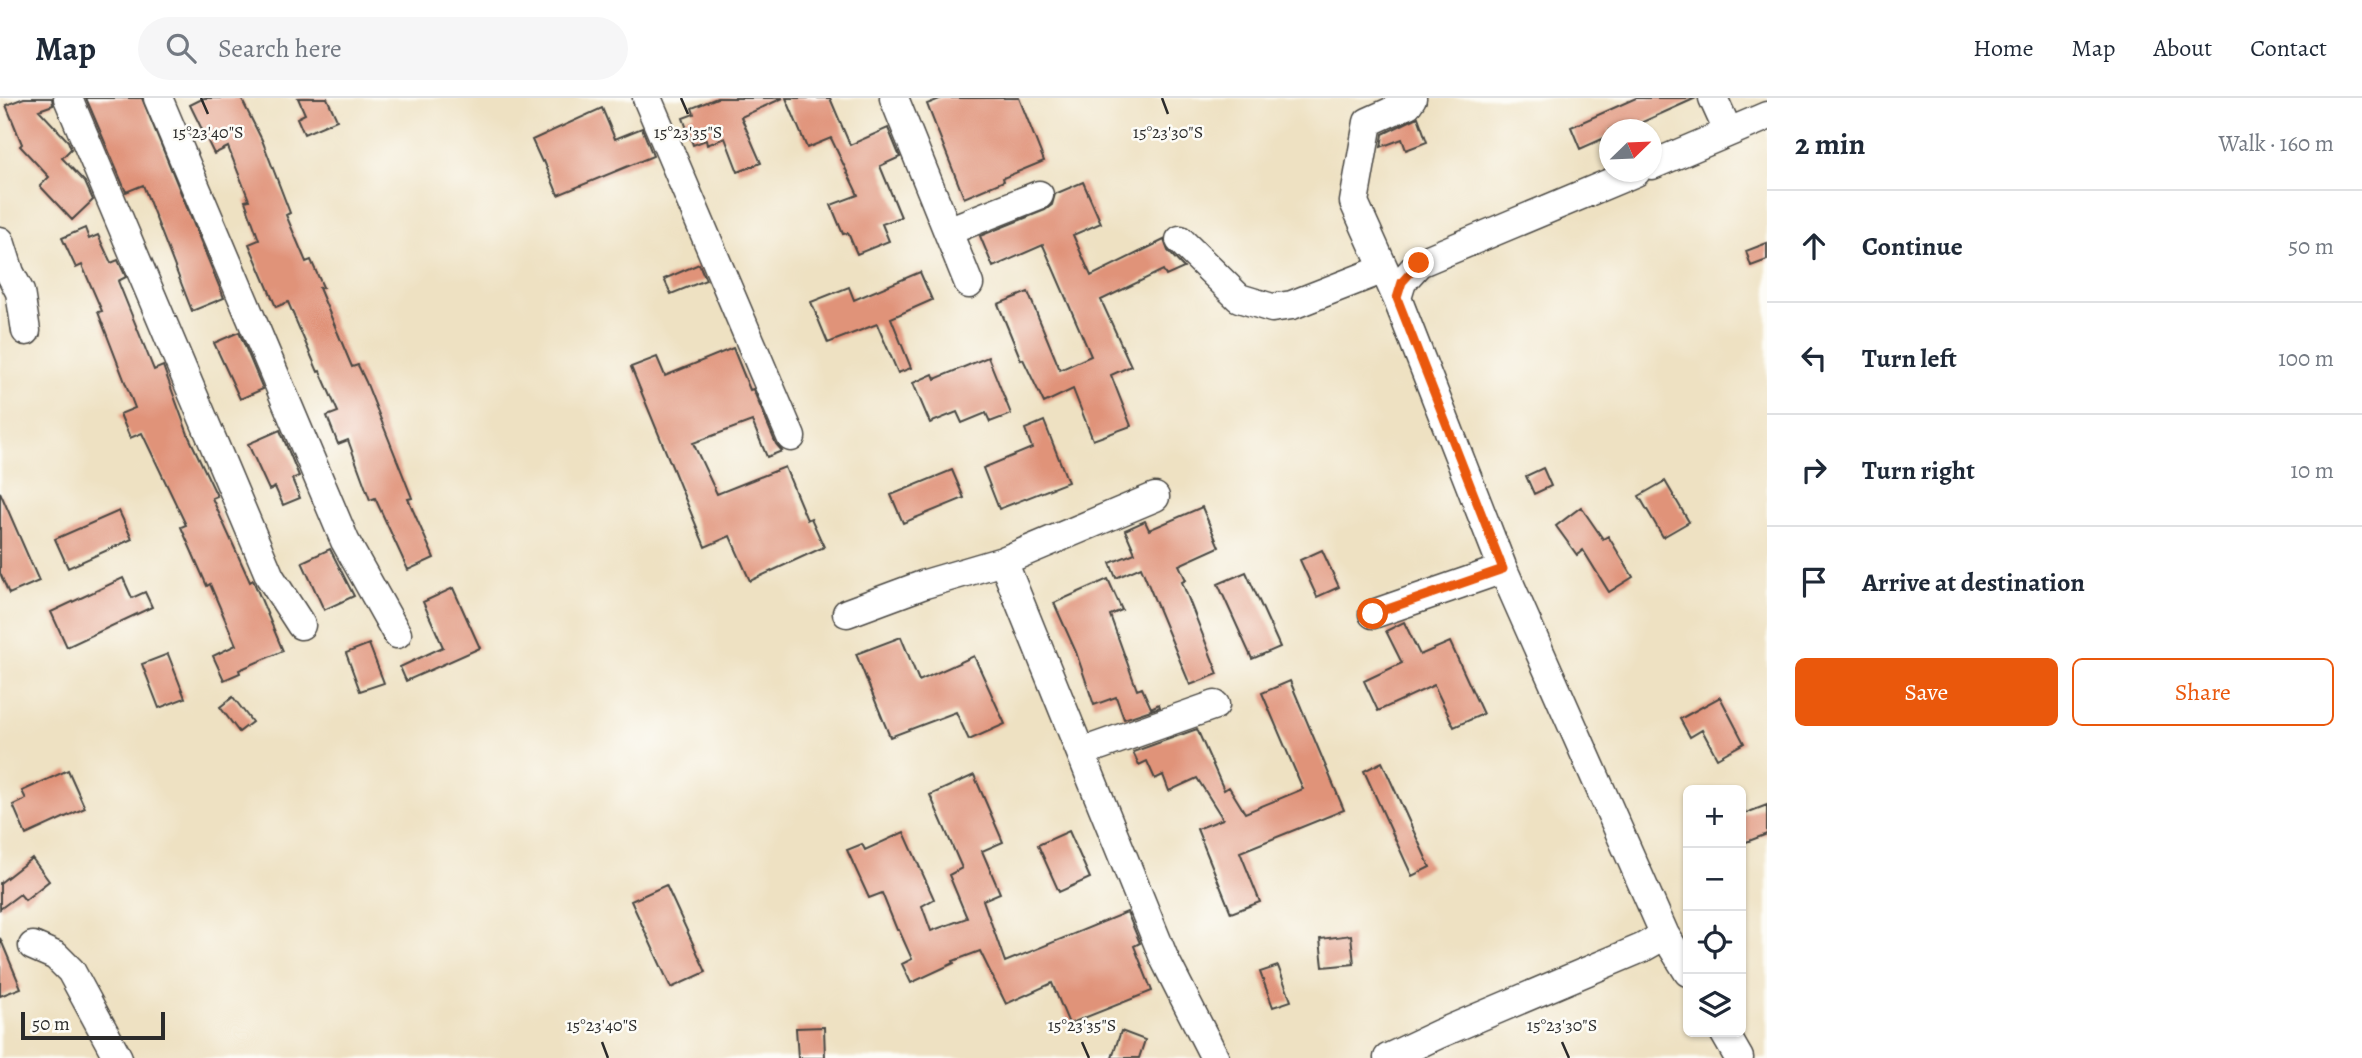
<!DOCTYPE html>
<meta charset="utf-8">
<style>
:root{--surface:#fff;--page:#f6f6f7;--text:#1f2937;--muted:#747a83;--line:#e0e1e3;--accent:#ea580c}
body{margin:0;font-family:Alegreya,serif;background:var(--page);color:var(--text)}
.controls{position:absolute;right:21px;bottom:21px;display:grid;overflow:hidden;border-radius:10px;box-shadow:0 2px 5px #0004}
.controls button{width:63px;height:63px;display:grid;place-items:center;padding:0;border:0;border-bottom:2px solid var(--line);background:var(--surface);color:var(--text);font:35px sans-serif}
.compass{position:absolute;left:1599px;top:21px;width:63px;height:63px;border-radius:50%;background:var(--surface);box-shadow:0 2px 5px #0004;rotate:67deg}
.scale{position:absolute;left:21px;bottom:18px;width:144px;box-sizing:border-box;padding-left:7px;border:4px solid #2b2b2b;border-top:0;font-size:19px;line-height:24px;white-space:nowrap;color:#2b2b2b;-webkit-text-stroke:5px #fdfcf7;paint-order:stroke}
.stop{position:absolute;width:21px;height:21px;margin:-16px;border:5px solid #ea580c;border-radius:50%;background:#fff}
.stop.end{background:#ea580c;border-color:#fff;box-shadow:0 2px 7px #0008}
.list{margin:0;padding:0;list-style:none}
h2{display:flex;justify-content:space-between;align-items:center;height:91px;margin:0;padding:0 28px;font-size:30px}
h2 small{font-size:23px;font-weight:400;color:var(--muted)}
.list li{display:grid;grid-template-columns:46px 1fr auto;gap:21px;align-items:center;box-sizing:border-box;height:112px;padding:0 28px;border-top:2px solid var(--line)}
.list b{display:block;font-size:26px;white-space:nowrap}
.list em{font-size:23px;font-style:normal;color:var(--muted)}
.actions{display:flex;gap:14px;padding:21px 28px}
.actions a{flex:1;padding:16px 0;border:2px solid var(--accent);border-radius:10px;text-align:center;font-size:24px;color:var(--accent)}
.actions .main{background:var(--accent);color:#fff}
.icon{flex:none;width:38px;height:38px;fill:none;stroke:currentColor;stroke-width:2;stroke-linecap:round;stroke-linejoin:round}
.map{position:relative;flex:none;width:1767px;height:960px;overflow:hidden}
header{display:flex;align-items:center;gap:42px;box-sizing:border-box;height:98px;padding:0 35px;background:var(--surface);border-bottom:2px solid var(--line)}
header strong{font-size:33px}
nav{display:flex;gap:38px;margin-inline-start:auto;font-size:24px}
.search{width:490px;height:63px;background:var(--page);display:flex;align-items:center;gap:18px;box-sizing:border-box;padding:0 24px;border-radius:38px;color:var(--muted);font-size:26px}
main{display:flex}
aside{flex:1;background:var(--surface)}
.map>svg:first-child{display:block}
</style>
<header>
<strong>Map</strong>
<div class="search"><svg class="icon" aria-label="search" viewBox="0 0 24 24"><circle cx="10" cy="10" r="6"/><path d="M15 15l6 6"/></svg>Search here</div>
<nav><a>Home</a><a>Map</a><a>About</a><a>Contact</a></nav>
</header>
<main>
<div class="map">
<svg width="1767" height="960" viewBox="0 0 1767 960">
<rect width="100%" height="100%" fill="#fdfcf7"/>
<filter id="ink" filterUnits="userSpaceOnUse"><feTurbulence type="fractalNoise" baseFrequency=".0143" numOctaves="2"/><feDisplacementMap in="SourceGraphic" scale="14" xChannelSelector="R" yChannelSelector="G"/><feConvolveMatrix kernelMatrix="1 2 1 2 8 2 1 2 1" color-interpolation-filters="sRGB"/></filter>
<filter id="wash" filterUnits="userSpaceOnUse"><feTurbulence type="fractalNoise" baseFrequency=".00686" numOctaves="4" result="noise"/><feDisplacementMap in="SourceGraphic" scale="28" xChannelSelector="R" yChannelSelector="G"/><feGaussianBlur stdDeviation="1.57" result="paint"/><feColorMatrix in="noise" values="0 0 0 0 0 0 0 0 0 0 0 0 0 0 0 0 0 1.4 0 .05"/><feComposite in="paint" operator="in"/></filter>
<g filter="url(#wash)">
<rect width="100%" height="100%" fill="#eee1c2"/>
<g id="blocks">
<path fill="#e09379" d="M24,0H52L53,7L39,12L68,43L71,51L62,60L85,84L93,102L72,122L40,88L49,79L20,48L22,46L6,7Z
M86,0H142L224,200L192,213L143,87L126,94Z
M204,0H241L262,42L290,115L286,117L306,164L311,162L323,189L319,190L352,269L358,267L366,284L412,400L408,401L434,460L408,472L375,400L370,402L348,342L338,346L327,318L338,314L320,273L318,274L288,204L276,209L249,146L259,142L245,103L249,102L228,49L214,56L190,7Z
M298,0H327L337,22L304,36L297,20L305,16Z
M717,0H783L741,19L761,65L738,74L725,40L707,47L706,42L693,47L683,20L694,16L692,10Z
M786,0H830L850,47L888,30L900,59L880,68L901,119L882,126L889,143L857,156L848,135L843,136L831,107L858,97L831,40L807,50Z
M942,0H1019L1044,63L1003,80L1004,83L964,100L927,6Z
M1636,0H1696L1625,32H1609V38L1580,51L1571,29Z
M602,10L615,41L642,30L653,58L558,97L544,63L542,64L532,42Z
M1418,19L1427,44L1406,52L1402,41L1381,49L1383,36Z
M1083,84L1101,125L1073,137L1091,178L1164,142L1168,153L1184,170L1166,178L1163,172L1101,202L1131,268L1111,277L1131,328L1093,342L1073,291L1044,305L1023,261L1021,262L998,206L1028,194L1060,272L1091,258L1043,147L993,169L980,138L1045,112L1052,107L1055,96Z
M85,130L89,141L98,137L111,165L118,162L126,179L118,183L154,272L163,268L189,339L217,398L212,400L250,484L253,482L283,553L239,572L240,575L224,582L213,558L236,547L210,486L207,488L181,429L186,427L142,335L130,340L120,316L135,310L98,214L102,213L82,167L76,170L62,140Z
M1767,145V162L1751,168L1746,153Z
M699,166L706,182L671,196L664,181Z
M920,174L932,202L891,220L911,270L898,275L877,226L828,245L811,204L849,189L854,202Z
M239,234L263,291L240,301L214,245Z
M733,250L750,292L753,291L776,346L782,353L767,359L752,323L693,345L717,396L785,369L807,422L811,420L824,449L750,483L730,438L705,449L631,269L657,259L665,278Z
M988,259L1011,316L990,324L986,315L962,325L957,314L930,325L913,285L933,276L935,281Z
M1044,323L1068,384L999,411L983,370L1032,350L1025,331Z
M280,332L299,378L292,381L300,400L283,407L275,389L269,392L248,346Z
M1543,370L1551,388L1534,396L1526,378Z
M952,372L964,400L903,425L891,397Z
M1665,383L1689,424L1663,439L1639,398Z
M0,394L39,483L9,496L0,475Z
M1202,409L1219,449L1179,467L1186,482L1182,484L1218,576L1190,587L1141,469L1116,480L1110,465L1135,455L1125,432L1145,423L1149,432Z
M1581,409L1603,441L1608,438L1633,479L1609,494L1583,452L1577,457L1556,428Z
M119,413L132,441L68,470L55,441Z
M330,451L354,498L324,512L302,464Z
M1322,452L1339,489L1317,499L1300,462Z
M1246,474L1280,549L1252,561L1218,486Z
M123,480L132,500L145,494L152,509L67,549L51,514Z
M1108,481L1122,512L1110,517L1137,592L1142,590L1151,610L1159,606L1160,609L1124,621L1116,599L1094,607L1076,554L1054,505Z
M453,490L480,550L406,583L400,569L443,549L423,504Z
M1404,524L1420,557L1450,544L1483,616L1454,629L1434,587L1378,613L1364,583L1402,565L1386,533Z
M901,539L919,583L974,558L1005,626L969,642L956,614L890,639L856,556Z
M369,546L384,585L360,593L346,555Z
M168,556L185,600L159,610L142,566Z
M1290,583L1344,712L1240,754L1260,804L1231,815L1197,731L1223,721L1197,680L1169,693L1163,677L1155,681L1147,663L1139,667L1133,654L1197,631L1224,692L1229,689L1245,715L1303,691L1262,595Z
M233,599L252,624L239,634L220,609Z
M1720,599L1744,645L1717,660L1702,632L1690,639L1680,621Z
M1382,664L1430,769L1412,778L1364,673Z
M68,672L85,710L26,737L13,707L26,701L22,693Z
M974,677L1003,744L982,753L1000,795L983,802L1005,864L1127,814L1140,845L1134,848L1152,893L1069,926L1052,885L1006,906L980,853L953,863L954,865L911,885L902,866L912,861L899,832H897L882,795L869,800L847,752L862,746L865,752L904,734L934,801L922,808L931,833L967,820L949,777L962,770L930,697Z
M1767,707V736L1741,746V717Z
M1069,733L1090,780L1059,794L1038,747Z
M32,760L49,783L25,802L20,796L0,811V785Z
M666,787L706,874L671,890L631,803Z
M1351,837L1354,866L1323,869L1320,841Z
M0,840L21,890L0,898Z
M1278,868L1291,903L1273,909L1260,874Z
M824,929L825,960H798L796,930Z
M1121,933L1145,942L1139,960H1112Z"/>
</g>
</g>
<g filter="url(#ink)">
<use href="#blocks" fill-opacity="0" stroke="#484642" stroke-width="2"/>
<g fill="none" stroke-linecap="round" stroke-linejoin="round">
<g stroke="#484642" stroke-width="31">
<path id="minor" d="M68,0L270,479L301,527
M158,0L345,443L397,536
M647,0L791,339
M894,0L969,186
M1713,0L1728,33
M1652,67L1767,18
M948,133L1039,97
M1180,142L1239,200L1272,210L1292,207L1384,171
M0,143L10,175L20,194L26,233
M1397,200L1354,104L1368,24L1408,6L1412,0
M1003,463L1164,860L1215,960
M847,515L925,486L1003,463L1155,399
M1373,516L1503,471
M1082,654L1215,607
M1665,837L1688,874
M33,848L56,858L71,873L118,960
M1724,934L1739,960
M1388,960L1439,936L1642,850L1665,837L1503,471L1397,200L1402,184L1419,165L1636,74"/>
</g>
<use href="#minor" stroke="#fff" stroke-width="28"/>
</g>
</g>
<g fill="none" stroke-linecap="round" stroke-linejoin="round" filter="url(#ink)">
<path stroke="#ea580c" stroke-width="9" d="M1373,516L1503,471L1397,200L1402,184L1419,165"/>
</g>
<path fill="none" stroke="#2b2b2b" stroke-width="2.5" d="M201,0L208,16M681,0L688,16M1162,0L1168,16M602,944L608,960M1082,944L1089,960M1562,944L1569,960"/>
<g font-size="18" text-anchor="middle" fill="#2b2b2b" stroke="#fdfcf7" stroke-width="5" stroke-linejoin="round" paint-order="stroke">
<text x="208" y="40">15°23'40"S</text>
<text x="688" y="40">15°23'35"S</text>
<text x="1168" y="40">15°23'30"S</text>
<text x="602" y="933">15°23'40"S</text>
<text x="1082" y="933">15°23'35"S</text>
<text x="1562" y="933">15°23'30"S</text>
</g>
</svg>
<div class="controls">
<button>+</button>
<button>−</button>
<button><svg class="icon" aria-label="locate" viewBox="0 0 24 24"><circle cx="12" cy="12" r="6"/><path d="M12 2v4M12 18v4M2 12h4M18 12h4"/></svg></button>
<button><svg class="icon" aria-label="layers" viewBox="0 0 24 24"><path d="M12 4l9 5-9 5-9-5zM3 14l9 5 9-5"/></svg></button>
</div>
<svg class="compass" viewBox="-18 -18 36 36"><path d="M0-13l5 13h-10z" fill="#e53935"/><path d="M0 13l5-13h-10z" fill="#747a83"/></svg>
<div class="scale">50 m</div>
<div class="stop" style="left:1373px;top:516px"></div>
<div class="stop end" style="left:1419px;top:165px"></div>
</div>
<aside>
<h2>2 min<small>Walk · 160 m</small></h2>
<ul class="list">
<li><svg class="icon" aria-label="ahead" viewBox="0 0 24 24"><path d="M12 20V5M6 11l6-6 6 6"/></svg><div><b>Continue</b></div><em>50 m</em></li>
<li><svg class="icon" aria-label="left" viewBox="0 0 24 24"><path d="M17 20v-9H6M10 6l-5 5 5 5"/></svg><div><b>Turn left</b></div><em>100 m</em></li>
<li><svg class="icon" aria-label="right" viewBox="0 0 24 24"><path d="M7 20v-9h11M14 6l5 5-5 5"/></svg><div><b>Turn right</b></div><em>10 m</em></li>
<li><svg class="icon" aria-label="arrive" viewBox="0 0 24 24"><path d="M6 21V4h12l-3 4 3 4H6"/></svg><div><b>Arrive at destination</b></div></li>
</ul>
<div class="actions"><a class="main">Save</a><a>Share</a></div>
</aside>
</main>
